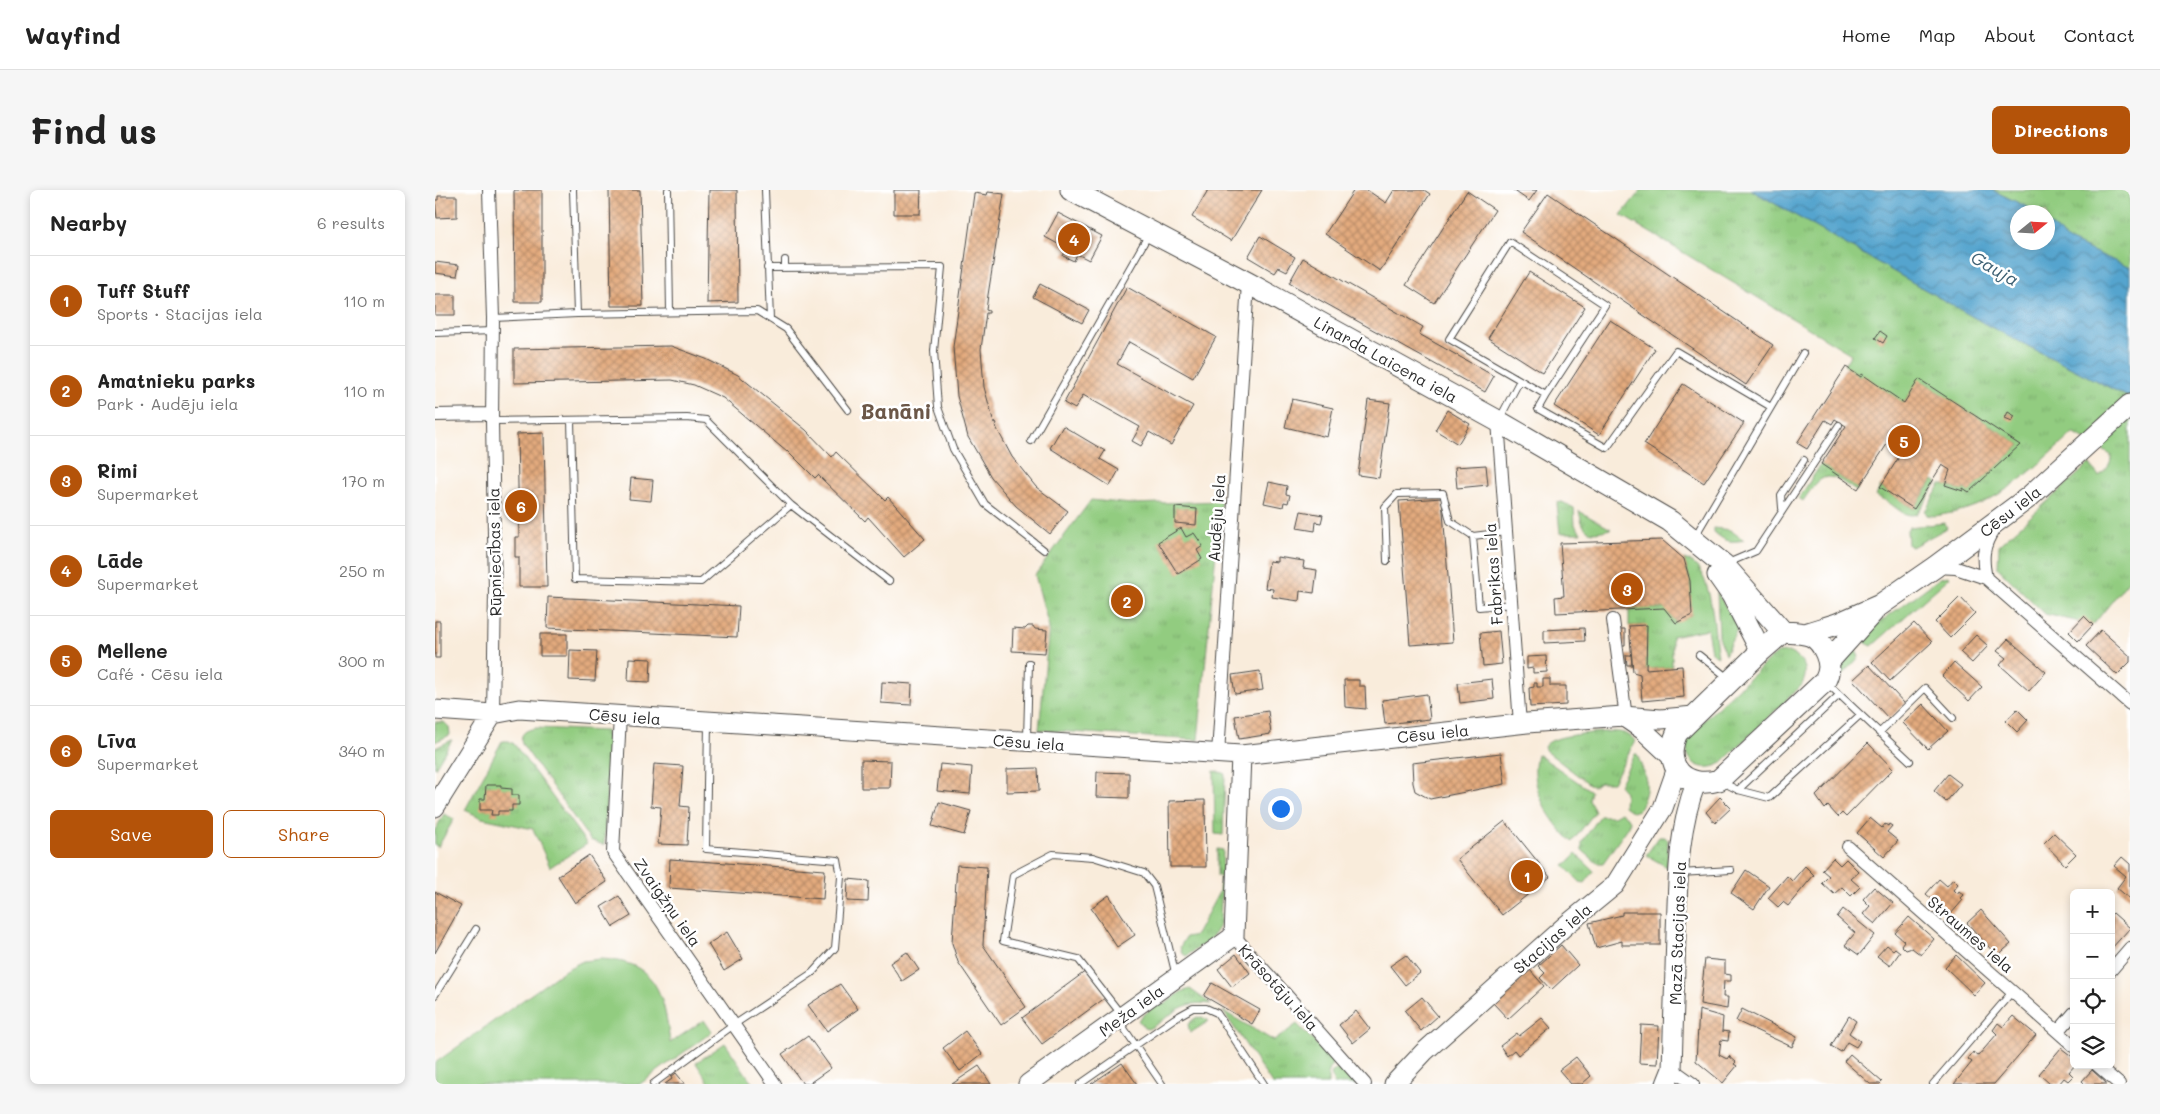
<!DOCTYPE html>
<meta charset="utf-8">
<style>
:root{--surface:#fff;--page:#f6f6f6;--text:#222;--muted:#767676;--line:#e0e0e0;--accent:#b45309}
body{margin:0;font-family:Mali,sans-serif;background:var(--page);color:var(--text)}
.controls{position:absolute;right:15px;bottom:15px;display:grid;overflow:hidden;border-radius:8px;box-shadow:0 2px 8px #0003}
.controls button{width:45px;height:45px;display:grid;place-items:center;padding:0;border:0;border-bottom:1px solid var(--line);background:var(--surface);color:var(--text);font:25px sans-serif}
.compass{position:absolute;left:1575px;top:15px;width:45px;height:45px;border-radius:50%;background:var(--surface);box-shadow:0 2px 8px #0003;rotate:72deg}
.you{position:absolute;left:845px;top:618px;width:18px;height:18px;margin:-12px;border:4px solid #fff;border-radius:50%;background:#1a73e8;box-shadow:0 0 0 8px #1a73e833}
.badge{display:grid;place-items:center;width:32px;height:32px;border-radius:50%;background:var(--accent);color:#fff;font-size:16px;font-weight:700}
.pin{position:absolute;translate:-50% -50%;border:2px solid #fff;box-shadow:0 1px 5px #0006}
.list{margin:0;padding:0;list-style:none}
h2{display:flex;justify-content:space-between;align-items:center;height:65px;margin:0;padding:0 20px;font-size:21px}
h2 small{font-size:16px;font-weight:400;color:var(--muted)}
.list li{display:grid;grid-template-columns:32px 1fr auto;gap:15px;align-items:center;box-sizing:border-box;height:90px;padding:0 20px;border-top:1px solid var(--line)}
.list b{display:block;font-size:19px;white-space:nowrap}
.list p{margin:0;font-size:16px;white-space:nowrap;color:var(--muted)}
.list em{font-size:16px;font-style:normal;color:var(--muted)}
.actions{display:flex;gap:10px;padding:15px 20px}
.actions a{flex:1;padding:11px 0;border:1px solid var(--accent);border-radius:8px;text-align:center;font-size:18px;color:var(--accent)}
.actions .main{background:var(--accent);color:#fff}
.icon{flex:none;width:28px;height:28px;fill:none;stroke:currentColor;stroke-width:2;stroke-linecap:round;stroke-linejoin:round}
.map{position:relative;flex:none;width:1695px;height:894px;overflow:hidden;border-radius:8px}
header{display:flex;align-items:center;gap:30px;box-sizing:border-box;height:70px;padding:0 25px;background:var(--surface);border-bottom:1px solid var(--line)}
header strong{font-size:24px}
nav{display:flex;gap:28px;margin-inline-start:auto;font-size:18px}
.intro{display:flex;align-items:center;justify-content:space-between;box-sizing:border-box;height:120px;padding:0 30px}
h1{margin:0;font-size:35px}
.button{padding:12px 22px;border-radius:8px;background:var(--accent);color:#fff;font-size:18px;font-weight:700}
main{display:flex;gap:30px;padding:0 30px}
aside{flex:1;background:var(--surface);border-radius:8px;box-shadow:0 2px 8px #0003}
.map>svg:first-child{display:block}
</style>
<header>
<strong>Wayfind</strong>
<nav><a>Home</a><a>Map</a><a>About</a><a>Contact</a></nav>
</header>
<div class="intro"><h1>Find us</h1><a class="button">Directions</a></div>
<main>
<aside>
<h2>Nearby<small>6 results</small></h2>
<ul class="list">
<li><span class="badge">1</span><div><b>Tuff Stuff</b><p>Sports · Stacijas iela</p></div><em>110 m</em></li>
<li><span class="badge">2</span><div><b>Amatnieku parks</b><p>Park · Audēju iela</p></div><em>110 m</em></li>
<li><span class="badge">3</span><div><b>Rimi</b><p>Supermarket</p></div><em>170 m</em></li>
<li><span class="badge">4</span><div><b>Lāde</b><p>Supermarket</p></div><em>250 m</em></li>
<li><span class="badge">5</span><div><b>Mellene</b><p>Café · Cēsu iela</p></div><em>300 m</em></li>
<li><span class="badge">6</span><div><b>Līva</b><p>Supermarket</p></div><em>340 m</em></li>
</ul>
<div class="actions"><a class="main">Save</a><a>Share</a></div>
</aside>
<div class="map">
<svg width="1695" height="894" viewBox="0 0 1695 894">
<defs>
<pattern id="grass-tufts" width="24" height="20" patternUnits="userSpaceOnUse" patternTransform="scale(1.25)"><rect width="24" height="20" fill="#92cc80"/><path d="M3 7l-1-3M5 7V3M7 7l1-3M15 17l-1-3M17 17v-4M19 17l1-3" fill="none" stroke="#7eaf6f"/></pattern>
<pattern id="garden-dots" width="8" height="8" patternUnits="userSpaceOnUse" patternTransform="scale(1.25)"><rect width="8" height="8" fill="#92cc80"/><path d="M2 2h.1M6 6h.1" fill="none" stroke="#7eaf6f" stroke-width="1.8" stroke-linecap="round"/></pattern>
<pattern id="water-waves" width="16" height="10" patternUnits="userSpaceOnUse" patternTransform="scale(1.25)"><rect width="16" height="10" fill="#55a4ce"/><path d="M0 5q4-4 8 0t8 0" fill="none" stroke="#4786a7"/></pattern>
<pattern id="building-cross-hatch" width="8" height="8" patternUnits="userSpaceOnUse" patternTransform="scale(1.25)"><rect width="8" height="8" fill="#e3aa7e"/><path d="M0 0l8 8M0 8l8-8" fill="none" stroke="#b88b67"/></pattern>
</defs>
<rect width="100%" height="100%" fill="#fff"/>
<filter id="ink" filterUnits="userSpaceOnUse"><feTurbulence type="fractalNoise" baseFrequency=".02" numOctaves="2"/><feDisplacementMap in="SourceGraphic" scale="10" xChannelSelector="R" yChannelSelector="G"/><feConvolveMatrix kernelMatrix="1 2 1 2 8 2 1 2 1" color-interpolation-filters="sRGB"/></filter>
<filter id="wash" filterUnits="userSpaceOnUse"><feTurbulence type="fractalNoise" baseFrequency=".0096" numOctaves="4" result="noise"/><feDisplacementMap in="SourceGraphic" scale="20" xChannelSelector="R" yChannelSelector="G"/><feGaussianBlur stdDeviation="1.12" result="paint"/><feColorMatrix in="noise" values="0 0 0 0 0 0 0 0 0 0 0 0 0 0 0 0 0 1.4 0 .05"/><feComposite in="paint" operator="in"/></filter>
<g filter="url(#wash)">
<rect width="100%" height="100%" fill="#f9ecdb"/>
<path fill="url(#grass-tufts)" stroke="#5e7c56" d="M1206,0H1316L1552,135L1695,208V389L1658,435L1610,424L1563,378L1564,355L1654,274L1664,286C1671,280 1677,275 1676,265L1638,243C1601,277 1563,316 1511,324C1505,325 1498,327 1492,325L1490,321L1506,294L1528,301V298L1534,302L1585,255L1485,190L1469,213L1427,185L1426,187L1409,175L1416,164L1186,25Z
M1557,0H1695V78L1633,50L1613,33L1612,22H1600L1594,18Z
M1386,274L1423,299L1421,301C1392,281 1388,281 1368,311L1364,308Z
M1498,290L1502,293L1482,324C1470,328 1462,318 1453,312C1449,309 1445,309 1441,306L1445,297L1479,319Z
M656,310L696,314L786,311L763,550L604,540L614,437L600,385Z
M1127,312L1139,318L1140,335L1146,343H1125L1122,313Z
M1144,321L1176,339C1154,344 1149,345 1144,321Z
M1510,333L1512,338L1477,357L1473,355L1472,340L1474,337Z
M1279,338L1295,340L1309,350C1295,353 1289,351 1279,342Z
M1249,369C1279,375 1278,441 1283,466L1276,462L1272,439L1237,446V477L1211,479V435L1194,436V419L1229,418L1256,425L1255,391Z
M1513,386L1515,387L1437,456L1431,453L1427,445L1505,388Z
M1282,402L1303,437L1290,465L1284,447Z
M1418,454L1424,467L1407,486L1405,473Z
M1353,462C1370,469 1375,481 1366,496L1285,574C1262,585 1245,567 1254,544L1335,469L1343,463Z
M0,532H9L14,537L15,545L0,552Z
M101,538L171,541L174,554L169,655L155,650L87,554C84,543 91,540 101,538Z
M1165,542C1177,542 1192,539 1200,551L1178,592H1165L1158,597L1111,561L1109,557C1116,545 1151,544 1165,542Z
M17,550L0,578V558Z
M67,551H74L79,554L152,654L115,677L98,639L47,628L30,620Z
M1102,564L1156,601L1154,610L1160,622L1137,652C1114,630 1093,597 1102,564Z
M1200,564H1202C1211,589 1217,596 1203,620L1197,622L1189,616L1190,602L1184,595Z
M779,581L789,583L790,586L788,645L780,644Z
M1186,622L1195,630L1194,636L1168,673H1162L1147,660V652L1165,626H1179Z
M9,624L19,629L3,657L0,655V640Z
M782,659L788,660L785,734L775,750L751,766L747,763L745,757L751,747L761,745L784,702L785,686H782Z
M1141,664L1159,681L1150,693L1145,692L1129,676Z
M755,799L776,814C743,810 739,826 713,839L709,838L703,830L719,816L730,814L746,802Z
M788,821L839,851L862,834L898,871L893,884V894H837Z
M767,827L774,831L755,843L753,834L760,828Z
M290,853L318,894H275L261,873Z
M905,877L912,881L923,894H899L896,883Z"/>
<path fill="url(#garden-dots)" stroke="#5e7c56" d="M1224,647H1230L1233,650L1232,677L1211,665Z"/>
<path fill="#92cc80" stroke="#5e7c56" d="M165,769C222,771 229,804 235,853L269,830L277,842L205,894H0V873L130,780L148,771Z"/>
<path fill="url(#water-waves)" stroke="#40687c" d="M1316,0H1557L1594,18L1600,22H1582V52H1612L1613,33L1633,50L1695,78V208L1552,135Z"/>
<g id="blocks">
<path fill="url(#building-cross-hatch)" d="M79,0H107V112H80Z
M174,0H205L208,116H176Z
M274,0H302L303,112L272,113Z
M459,0H486L485,24H459Z
M773,0H827L796,51L757,27Z
M919,0H932L951,13L959,0H989L995,4L945,81L890,44Z
M1078,0H1102L1094,11Z
M1032,1L1060,20L999,113L971,95Z
M553,2L569,4L553,105L551,120L554,121V123H551L546,159L549,197L559,233L561,232L562,234L560,235L577,267L601,297L633,321L615,344L581,316L556,287L533,247L522,206L518,157L539,4V3L552,5Z
M1113,3L1338,155L1311,195L1086,42Z
M3,6H22V27L2,28L0,10H3Z
M623,23L667,46L654,70L642,64L639,71L628,66L632,59L610,47Z
M825,46L860,67L852,81L844,77L840,83L813,67Z
M868,68L988,137L984,144L1059,186L1050,202L854,93Z
M0,72L24,75L22,86L0,83Z
M1094,82L1150,117L1108,183L1053,148Z
M605,94L654,120L647,133L598,107Z
M692,97L781,147L758,188L694,152L682,174L758,216L736,255L714,242L706,256L697,251L705,237L648,205L640,219L629,213Z
M0,105H20V125H0Z
M1175,130L1220,159L1164,245L1119,216Z
M1445,141L1452,146L1448,153L1440,148Z
M236,156L271,169L303,185L371,240L397,267L401,262L450,310L453,307L490,349L469,367L433,327L430,331L383,285L380,288L353,261L352,262L288,208L259,195L237,190L79,193V159Z
M1411,177L1426,187L1427,184L1469,213L1484,189L1585,255L1534,302L1528,298V301L1510,295L1515,280L1507,275L1479,319L1445,297L1469,259L1456,248L1423,299L1386,274L1411,236L1400,229L1397,234L1390,230L1372,259L1362,253Z
M1248,194L1309,233L1269,293L1209,254Z
M857,209L898,218L892,247L850,237Z
M933,210L955,213L944,288L923,285Z
M1012,220L1035,234L1023,254L1000,240Z
M1573,222L1580,226L1577,231L1570,228Z
M628,236L670,261L665,269L684,280L675,296L615,258Z
M109,243L112,397H84V367H80V347H84L82,244Z
M1051,275L1053,295L1022,298L1020,277Z
M196,288L218,290L216,311L194,309Z
M834,292L852,296L851,304L855,305L853,313L849,312L848,317L829,313Z
M1007,308L1018,452L975,455L964,311Z
M740,317L762,319L761,335L740,333Z
M866,321L888,325L886,333L881,332L880,341L862,338Z
M746,338L751,347L759,343L768,356L762,360L767,369L743,384L723,352Z
M1227,350L1249,369L1255,391L1257,425L1241,433L1229,418L1121,423L1120,407L1129,406L1125,353Z
M842,367L869,371L868,378L882,380L879,403L865,401L864,411L837,407L838,399L830,398L834,371L842,372Z
M113,407L304,416L302,447L112,438Z
M1525,407L1540,423L1515,448L1500,432Z
M1649,426L1658,435L1643,451L1634,442Z
M0,431H5V468H0Z
M1479,433L1497,452L1455,491L1437,472Z
M1212,435L1211,479L1247,476L1249,507L1207,511L1205,484L1198,482L1194,436Z
M593,436H598L600,439L612,440L610,463L577,461L578,438L590,439Z
M1149,438L1150,451L1109,453V440Z
M1184,439H1190V455H1184Z
M1666,440L1695,466V472L1682,485L1651,456Z
M1064,441L1067,474L1048,476L1045,443Z
M105,444H132V466H105Z
M1541,445L1553,456L1537,473L1525,462Z
M1573,449L1611,482L1594,501L1565,475L1571,468L1562,461Z
M135,460L162,461L160,491L134,490Z
M1191,465H1196L1197,475H1192Z
M1111,466L1112,482L1098,483V478L1092,479V467Z
M194,468L216,469L215,492L193,491Z
M1519,472L1547,497L1534,511L1507,486Z
M1434,475L1470,514L1454,529L1418,490Z
M825,481L828,500L800,504L797,485Z
M1057,489L1059,509L1025,513L1023,493Z
M1108,489H1115V496H1131V515L1095,517L1094,498L1099,497V493H1102V497H1108Z
M909,490H924V496H930L931,519L910,517Z
M447,492L477,494L476,515L446,513Z
M992,504L995,529L950,534L947,510Z
M1488,514L1513,541L1493,559L1468,533Z
M1582,519L1593,530L1582,542L1571,531Z
M833,521L836,544L804,549L800,526Z
M1433,553L1458,579L1411,627L1407,623L1403,627L1393,616L1390,619L1381,606Z
M1066,563L1070,594L995,609L980,601L978,593L977,573Z
M426,570L456,571L455,598H426Z
M219,574L248,576L245,616L254,617L252,655L223,654L226,617L216,616Z
M505,574L537,577L535,604L502,601Z
M603,578L604,601L572,602V579Z
M662,582L694,583V608L661,607Z
M1513,584L1526,594L1511,612L1499,601Z
M51,595H66V598L77,599V605H84V615H77V621H63V625H56L57,620H45V609H50Z
M1285,607L1296,618L1280,633L1271,622Z
M770,610L771,677H735L734,611Z
M504,612L536,621L529,645L497,636Z
M1435,628L1447,638L1450,634L1453,636L1454,634L1457,636L1452,642L1463,651L1449,667L1422,643Z
M1070,631L1115,687L1067,725L1022,669Z
M1619,643L1641,664L1630,675L1609,653Z
M154,665L172,692L140,713L123,686Z
M1687,667L1695,674V709L1682,698L1691,686L1679,676Z
M1398,668L1405,675L1411,669L1424,682L1416,689L1425,697L1416,706L1407,697L1399,704L1387,693L1394,686L1387,680Z
M235,669L390,680L388,709L234,698Z
M522,675L552,677L548,755L591,817L566,835L523,772L517,753Z
M1370,676L1379,685L1353,716L1348,712L1343,717L1333,708L1352,686L1357,691Z
M1311,680L1334,696L1319,719L1296,703Z
M413,689L434,691L433,712L412,711Z
M1504,689L1512,696L1518,689L1523,694L1518,700L1522,704L1524,701L1529,705L1526,708L1528,710L1515,725L1491,704Z
M1439,697L1458,713L1440,734L1428,724L1435,716L1428,709Z
M0,702L26,716L0,763Z
M674,705L700,745L682,757L656,718Z
M184,706L196,726L178,737L166,717Z
M1408,719L1440,745L1424,765L1410,755L1420,743L1402,727Z
M1546,720L1576,754L1562,766L1532,733Z
M1187,722H1225V755H1187V751L1161,758L1154,733L1187,725Z
M1678,723L1695,738L1676,759V725Z
M1474,727L1499,749L1486,765L1477,758L1471,760L1466,755L1469,751L1460,743Z
M292,742L308,769L289,781L273,754Z
M1126,755L1143,775L1116,800L1105,788L1110,783L1103,776Z
M1452,755L1458,760L1460,758L1465,762L1455,776L1442,766Z
M472,762L484,780L467,791L455,773Z
M801,764L815,783L797,797L783,779Z
M971,765L985,783L970,795L955,776Z
M1521,765L1550,793L1539,805L1510,777Z
M1270,769L1290,771V784L1296,785V791H1289L1288,807H1293L1292,819L1265,814Z
M1095,780L1109,796L1073,829L1058,813Z
M651,781L670,808L607,854L587,828Z
M777,793L825,820L817,834L769,806Z
M405,794L423,819L392,841L373,815Z
M987,807L1003,826L986,841L970,821Z
M1307,819L1362,847L1357,857L1301,831Z
M1264,820L1288,827L1287,841L1294,842L1293,851L1286,850L1284,865L1292,869L1294,866L1301,872L1299,874L1302,876L1288,893L1261,871Z
M921,821L935,839L918,853L904,835Z
M1414,826L1421,831L1414,843L1425,851L1421,857L1412,852L1406,862L1396,856Z
M1578,826L1601,845L1559,894H1519L1537,872L1533,869L1538,862L1543,866L1562,844L1558,840L1563,833L1568,837Z
M1107,828L1116,838L1083,865L1079,860L1072,866L1065,856L1082,843L1084,846Z
M1206,835L1224,836L1222,874L1204,873Z
M530,841L547,864L525,881L508,858Z
M373,846L396,878L373,894H368L347,864Z
M1626,858L1639,868V875H1640L1634,882L1638,886L1633,891L1629,888L1624,894H1615L1604,884Z
M1415,864L1447,892L1445,894H1435L1409,871Z
M1141,867L1156,886L1147,894H1136L1124,880Z
M687,873L702,894H656Z
M544,876L556,894H517Z
M1657,880L1672,894H1650L1647,891Z
M241,883L250,894H230L237,889L236,887Z"/>
</g>
</g>
<g filter="url(#ink)">
<use href="#blocks" fill-opacity="0" stroke="#4a4845" stroke-width="1"/>
<g fill="none" stroke-linecap="round" stroke-linejoin="round">
<g stroke="#4a4845" stroke-width="8">
<path id="lane" d="M138,0L142,124
M233,0L235,122
M330,0L335,129
M332,78L507,77L499,161L503,217L518,259L550,314L609,360
M350,78V70
M58,128L142,124L322,121L351,139L413,220
M0,143L58,141
M1111,205L1103,219L1172,258L1241,161L1336,217
M1065,228L1085,190L1014,149L1075,52L1170,115L1111,205L1085,190
M136,230L140,389L266,392L356,315
M57,231L252,228L271,230L356,315L454,391
M596,251L714,44
M1347,318L1346,305L1369,270
M1071,342L1038,346L1044,417L1077,414
M1259,348L1368,163
M952,371L950,317L962,304L1008,303L1015,331L1038,346
M1293,373L1321,361L1404,235
M1264,465L1293,488
M1392,493L1475,571
M1444,543L1490,498L1518,528
M592,549L594,473
M1287,592L1303,600L1334,608L1425,525
M1303,600L1403,506
M1245,683L1296,680
M0,805L41,739
M682,819L643,769L568,751L578,685L618,664L658,667L709,683L719,696L741,786
M684,831L727,894
M218,894L300,834L377,783L400,758L406,687L403,670L271,659L273,532
M645,894L740,828L758,818H771L782,823L829,894
M1498,894L1577,802"/>
</g>
<g stroke="#4a4845" stroke-width="14">
<path id="street" d="M54,0L58,128L57,231L60,401L58,524
M0,225L57,224
M1063,231L1085,534
M1500,377L1521,378L1551,388L1695,514
M1551,388C1547,369 1547,356 1559,339
M1178,430L1190,520
M185,526L178,662L340,894
M783,564L813,93
M1413,657L1639,856
M799,746L930,894
M1676,780L1695,758
M1623,842L1639,823
M1662,875L1684,894
M1237,879L1258,894"/>
</g>
<g stroke="#4a4845" stroke-width="21">
<path id="secondary" d="M0,520L58,524L84,519L806,565L1092,533L1188,526L1226,529L1259,526
M1189,527L1208,540L1237,567
M0,617L58,524
M593,894L799,746L806,565
M959,894L989,862L1130,736L1180,695L1228,618L1242,578
M1231,894L1237,879C1238,834 1240,789 1241,744C1243,694 1242,641 1261,593"/>
</g>
<g stroke="#4a4845" stroke-width="23">
<path id="primary" d="M636,0L813,93L1063,231L1235,331L1289,375L1348,442
M1283,385L1297,405L1326,461
M1348,442C1370,443 1382,442 1391,464C1395,474 1395,481 1390,491L1284,590C1250,600 1227,576 1242,543L1326,461Z
M1370,444L1402,434L1445,415L1500,377L1594,307L1695,215
M1394,471L1438,422"/>
</g>
<use href="#lane" stroke="#fff" stroke-width="6"/>
<use href="#street" stroke="#fff" stroke-width="12"/>
<use href="#secondary" stroke="#fff" stroke-width="19"/>
<use href="#primary" stroke="#fff" stroke-width="21"/>
</g>
</g>
<g text-anchor="middle" dominant-baseline="central" stroke-width="5" stroke-linejoin="round" paint-order="stroke">
<g font-size="16" fill="#2b2b2b" stroke="#fff">
<text transform="translate(951 169) rotate(29)">Linarda Laicena iela</text>
<text transform="translate(1575 321) rotate(-38)">Cēsu iela</text>
<text transform="translate(781 328) rotate(-86)">Audēju iela</text>
<text transform="translate(59 362) rotate(-91)">Rūpniecības iela</text>
<text transform="translate(1058 384) rotate(-94)">Fabrikas iela</text>
<text transform="translate(190 526) rotate(4)">Cēsu iela</text>
<text transform="translate(998 543) rotate(-6)">Cēsu iela</text>
<text transform="translate(594 552) rotate(4)">Cēsu iela</text>
<text transform="translate(233 712) rotate(55)">Zvaigžņu iela</text>
<text transform="translate(1242 743) rotate(-88)">Mazā Stacijas iela</text>
<text transform="translate(1536 744) rotate(41)">Straumes iela</text>
<text transform="translate(1117 748) rotate(-41)">Stacijas iela</text>
<text transform="translate(844 797) rotate(48)">Krāsotāju iela</text>
<text transform="translate(696 820) rotate(-36)">Meža iela</text>
</g>
<g font-size="18" font-style="italic" fill="#3e6174" stroke="#fff">
<text transform="translate(1560 78) rotate(30)">Gauja</text>
</g>
<g font-size="21" font-weight="bold" fill="#6b5748" stroke="#fff">
<text x="461" y="220">Banāni</text>
</g>
</g>
</svg>
<div class="controls">
<button>+</button>
<button>−</button>
<button><svg class="icon" aria-label="locate" viewBox="0 0 24 24"><circle cx="12" cy="12" r="6"/><path d="M12 2v4M12 18v4M2 12h4M18 12h4"/></svg></button>
<button><svg class="icon" aria-label="layers" viewBox="0 0 24 24"><path d="M12 4l9 5-9 5-9-5zM3 14l9 5 9-5"/></svg></button>
</div>
<svg class="compass" viewBox="-18 -18 36 36"><path d="M0-13l5 13h-10z" fill="#e53935"/><path d="M0 13l5-13h-10z" fill="#767676"/></svg>
<div class="you"></div>
<div class="pin badge" style="left:1092px;top:686px">1</div>
<div class="pin badge" style="left:692px;top:411px">2</div>
<div class="pin badge" style="left:1192px;top:399px">3</div>
<div class="pin badge" style="left:639px;top:49px">4</div>
<div class="pin badge" style="left:1469px;top:251px">5</div>
<div class="pin badge" style="left:86px;top:316px">6</div>
</div>
</main>
